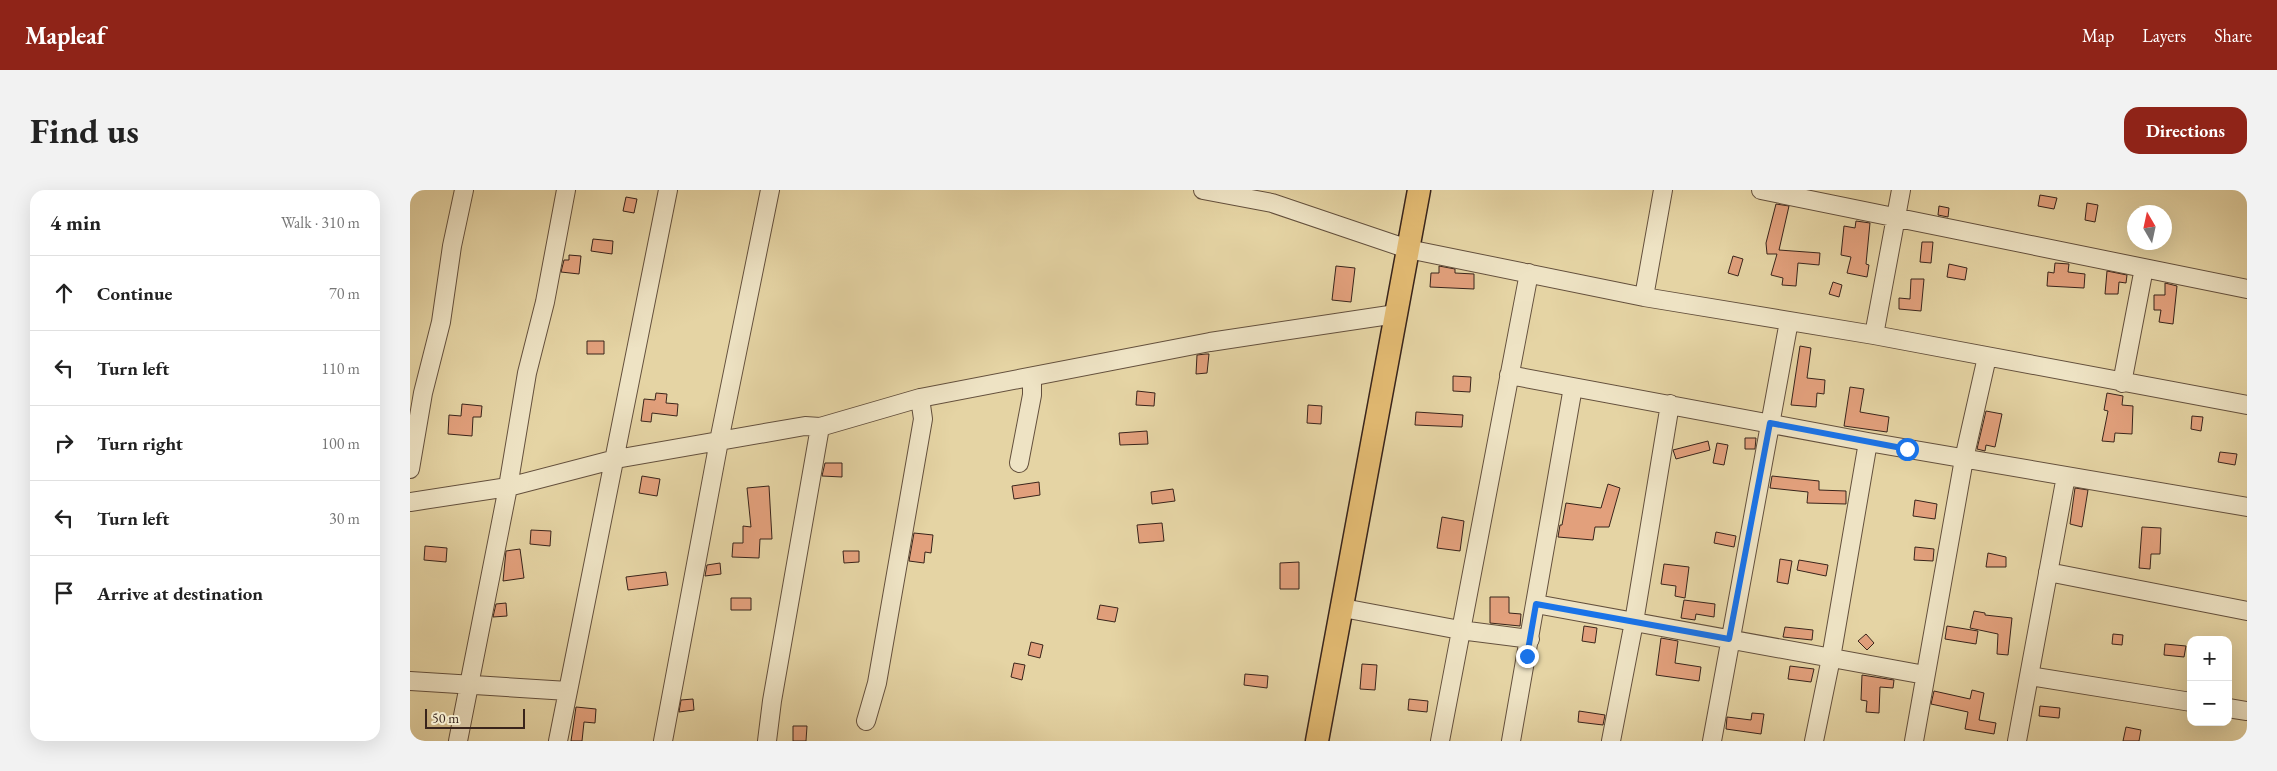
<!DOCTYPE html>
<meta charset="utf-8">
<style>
:root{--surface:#fff;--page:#f2f2f2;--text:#222;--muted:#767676;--line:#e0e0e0;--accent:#8f2418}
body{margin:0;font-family:"EB Garamond",serif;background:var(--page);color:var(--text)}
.controls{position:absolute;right:15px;bottom:15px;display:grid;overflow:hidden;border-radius:10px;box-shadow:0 5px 20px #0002}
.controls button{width:45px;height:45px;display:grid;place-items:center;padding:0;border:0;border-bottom:1px solid var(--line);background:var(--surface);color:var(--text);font:25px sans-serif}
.compass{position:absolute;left:1717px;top:15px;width:45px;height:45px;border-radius:50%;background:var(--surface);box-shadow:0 5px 20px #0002;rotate:351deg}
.scale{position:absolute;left:15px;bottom:12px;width:100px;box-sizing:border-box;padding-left:5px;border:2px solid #39241b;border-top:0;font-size:14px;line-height:18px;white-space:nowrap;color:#39241b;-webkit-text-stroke:4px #eee3c4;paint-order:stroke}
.stop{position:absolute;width:15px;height:15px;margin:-11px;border:4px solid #1a73e8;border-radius:50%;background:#fff}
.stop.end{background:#1a73e8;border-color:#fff;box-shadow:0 1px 5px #0008}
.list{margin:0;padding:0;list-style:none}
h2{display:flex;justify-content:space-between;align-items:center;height:65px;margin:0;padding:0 20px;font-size:21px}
h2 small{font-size:16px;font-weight:400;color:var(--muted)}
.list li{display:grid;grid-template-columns:32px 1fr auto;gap:15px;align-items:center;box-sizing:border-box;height:75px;padding:0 20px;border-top:1px solid var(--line)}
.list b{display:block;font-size:19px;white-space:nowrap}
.list em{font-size:16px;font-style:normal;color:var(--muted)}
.icon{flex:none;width:28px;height:28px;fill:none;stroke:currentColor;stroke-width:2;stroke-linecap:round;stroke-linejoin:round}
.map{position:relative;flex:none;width:1837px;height:551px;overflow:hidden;border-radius:15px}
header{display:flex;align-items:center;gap:30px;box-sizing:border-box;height:70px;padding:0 25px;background:var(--accent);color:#fff}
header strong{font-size:24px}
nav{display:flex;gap:28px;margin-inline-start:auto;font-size:18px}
.intro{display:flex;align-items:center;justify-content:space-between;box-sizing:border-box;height:120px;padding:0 30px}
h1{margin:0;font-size:35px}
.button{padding:12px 22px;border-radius:15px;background:var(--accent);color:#fff;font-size:18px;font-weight:700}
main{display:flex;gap:30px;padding:0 30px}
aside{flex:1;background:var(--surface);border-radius:15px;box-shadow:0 5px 20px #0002}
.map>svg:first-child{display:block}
</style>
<header>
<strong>Mapleaf</strong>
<nav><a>Map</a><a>Layers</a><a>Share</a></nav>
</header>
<div class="intro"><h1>Find us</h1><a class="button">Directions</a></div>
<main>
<aside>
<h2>4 min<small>Walk · 310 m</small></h2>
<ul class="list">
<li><svg class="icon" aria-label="ahead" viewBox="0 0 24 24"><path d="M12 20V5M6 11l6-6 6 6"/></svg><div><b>Continue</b></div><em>70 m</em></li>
<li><svg class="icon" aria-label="left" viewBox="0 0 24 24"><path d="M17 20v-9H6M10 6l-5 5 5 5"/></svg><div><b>Turn left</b></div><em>110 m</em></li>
<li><svg class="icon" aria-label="right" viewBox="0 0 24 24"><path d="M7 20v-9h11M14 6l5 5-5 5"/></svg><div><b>Turn right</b></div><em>100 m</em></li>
<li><svg class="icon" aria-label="left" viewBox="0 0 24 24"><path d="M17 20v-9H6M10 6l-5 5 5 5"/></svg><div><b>Turn left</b></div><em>30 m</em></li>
<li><svg class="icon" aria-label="arrive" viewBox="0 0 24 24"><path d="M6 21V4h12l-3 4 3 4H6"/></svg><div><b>Arrive at destination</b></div></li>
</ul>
</aside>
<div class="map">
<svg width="1837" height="551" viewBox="0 0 1837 551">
<rect width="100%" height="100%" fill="#e5d4a4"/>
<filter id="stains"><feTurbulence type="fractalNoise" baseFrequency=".004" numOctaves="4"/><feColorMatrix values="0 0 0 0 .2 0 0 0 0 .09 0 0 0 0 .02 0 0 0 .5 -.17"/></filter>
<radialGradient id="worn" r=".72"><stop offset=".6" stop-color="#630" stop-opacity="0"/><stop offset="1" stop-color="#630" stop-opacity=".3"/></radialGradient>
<path fill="#e2a07c" stroke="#39241b" d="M1630,5L1647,8L1644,19L1628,16Z
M216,7L227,9L224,23L213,21Z
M1677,13L1688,15L1685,32L1675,30Z
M1366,14L1379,16L1369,60L1410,63L1409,75L1388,73L1386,96L1372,95L1373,88L1361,85L1367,64H1357L1356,53Z
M1529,16L1539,18L1538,27L1528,25Z
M1446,31L1460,33L1456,74L1459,75L1457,87L1437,83L1441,67L1431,65L1434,36L1445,38Z
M183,49L203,51L202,64L181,61Z
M1512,52H1523L1521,73L1510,72Z
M159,65L171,66L169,84L151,82L154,70H159Z
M1323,66L1333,69L1328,86L1318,83Z
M1645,73L1659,74L1658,82L1675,84L1674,98L1637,96L1638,82L1644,83Z
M1539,74L1557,78L1555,90L1537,87Z
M926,76L945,78L941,112L922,110Z
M1029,76L1045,79V83L1064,84V99L1020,97L1021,83H1029Z
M1697,81L1717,85L1716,93L1709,92L1708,104H1695Z
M1501,89H1514L1511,121L1489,119V108L1500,109Z
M1423,92L1432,95L1429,107L1419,104Z
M1755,93L1767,96L1763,134L1749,132L1751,120H1744V105H1755Z
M177,151H194V164H177Z
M1390,156L1401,158L1397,188L1415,190L1414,204L1407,203L1406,217L1381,215Z
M796,164H799L797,183L786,184L787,165Z
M1043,186L1061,187L1060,202L1043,201Z
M1440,197L1454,199L1450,222L1479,227L1477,242L1434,236Z
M727,201L745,203L744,216L726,215Z
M246,203L257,204L256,213L268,214L267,226L242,223L241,232L231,231L234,209L245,210Z
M1697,203L1713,206L1712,215L1723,216L1722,244L1705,243L1704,252L1692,251L1698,221L1694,220Z
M52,214L72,216L71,227H63L62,246L38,244L39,225L51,226Z
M898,215L912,216L911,234L897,233Z
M1576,221L1592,224L1585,257L1576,255L1575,261L1567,259Z
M1006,222L1053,225L1052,237L1005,235Z
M1782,226L1793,227L1791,241L1781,239Z
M737,241L738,254L710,255L709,243Z
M1335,248H1346L1345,259H1335Z
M1298,251L1300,260L1266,269L1263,260Z
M1307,253L1318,255L1314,275L1303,273Z
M1810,262L1827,264L1825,275L1808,272Z
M415,273H432V287L412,286Z
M232,286L250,289L247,306L229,303Z
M1362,286L1409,291V300L1436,301V314L1397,313L1398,302L1360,298Z
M629,292L630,305L604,309L602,296Z
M1198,294L1210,298L1199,337H1185L1183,350L1148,347L1150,335H1152L1156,313L1191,318Z
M359,296L362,349H350L349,368L322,367L323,353H333V336L341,337L337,298Z
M1665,298L1678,300L1672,337L1660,334Z
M763,299L765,311L742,314L741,302Z
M1505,310L1527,314L1525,329L1503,326Z
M1032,327L1054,331L1050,361L1027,358Z
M752,333L754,351L729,353L727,335Z
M1732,337L1751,338L1750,364H1741L1740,379L1729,378Z
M121,340L141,341L140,356L120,354Z
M1306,342L1326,346L1324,357L1304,353Z
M504,343L523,345L521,363L515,362L514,373L499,371Z
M15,356L37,358L36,372L14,370Z
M1505,357L1524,359L1523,371L1504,370Z
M110,359L114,388L93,391L96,361Z
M433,361H449V372L434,373Z
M1578,363L1596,367V377H1576Z
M1370,369L1382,371L1378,394L1367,392Z
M1389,370L1418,375L1416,386L1387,380Z
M889,372V399H870V373Z
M310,373L311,384L295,386L297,375Z
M1254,374L1279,377L1275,408L1265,406L1266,396L1251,394Z
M256,382L258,395L218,400L216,387Z
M1080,407H1099V423L1111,424L1110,436L1080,433Z
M321,408H341V420H321Z
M1274,410L1305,414L1304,427L1286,424L1285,430L1271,428Z
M96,413L97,426L83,427L86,414Z
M690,415L708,418L705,432L687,429Z
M1564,421L1575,423V425L1602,428L1598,465L1587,464L1588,444L1560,438Z
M1174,436L1187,438L1185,453L1172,451Z
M1537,436L1568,441L1566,454L1535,449Z
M1375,437L1403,440L1402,450L1373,447Z
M1456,444L1464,453L1457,460L1448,451Z
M1703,444L1713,445L1712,455L1702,454Z
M1251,448L1268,451L1265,473L1291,477L1289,491L1246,485Z
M621,452L633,455L630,468L618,465Z
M1755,454L1776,456L1774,467L1754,465Z
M604,473L615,475L612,490L601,487Z
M952,474L967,475L965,500L950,499Z
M1380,476L1404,479L1401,492L1378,489Z
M835,484L858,486L857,498L834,495Z
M1452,485L1484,490L1483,498L1470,497L1469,523L1456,522L1457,511L1451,510Z
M1562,500L1574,503L1569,530L1586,533L1584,544L1555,539L1558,522L1521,514L1524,501L1560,509Z
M283,509L284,520L269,522L271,510Z
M999,509L1018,511L1017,522L998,520Z
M1630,516L1650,518L1649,528L1629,526Z
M166,517L186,519L185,533L174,532L172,551H161Z
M1169,521L1195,525L1193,535L1168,532Z
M1342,523L1354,524L1351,544L1316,539L1317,527L1341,530Z
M383,536H397L396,551H383Z
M1716,537L1731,540L1729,551H1713Z"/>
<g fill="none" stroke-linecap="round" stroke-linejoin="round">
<g stroke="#64503d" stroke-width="20">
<path id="minor" d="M793,0L862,13L998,59L1234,107L1464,145L1837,215
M1351,0L1837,99
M1234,107L1253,0
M1464,145L1491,0
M1099,185L1458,252L1837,317
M1712,193L1734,78
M609,273L622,205V188
M0,279L13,203L31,132L42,56L54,0
M0,312L98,297L206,269L395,236L410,237L510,208L800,152L986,124
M1638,382L1837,421
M1126,414L1515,485
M933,418L1050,440L1120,449
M1619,486L1781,512
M0,491L158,501
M1818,518L1837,521
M456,531L467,493L513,229L510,208
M48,551L98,297L117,183L135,112L156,0
M148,551L258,0
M253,551L309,251L360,0
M357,551L362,511L410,237
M1030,551L1119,83
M1101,551L1163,197
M1201,551L1224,432L1260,214
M1302,551L1379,131
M1404,551L1421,468L1458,252
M1504,551L1554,269L1577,167
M1607,551L1656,286"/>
</g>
<g stroke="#39241b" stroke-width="25">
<path id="major" d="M907,551L1009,0"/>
</g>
<use href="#minor" stroke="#eee3c4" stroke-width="18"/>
<use href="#major" stroke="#e2ba72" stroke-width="22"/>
</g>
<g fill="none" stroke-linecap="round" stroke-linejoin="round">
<path stroke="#1a73e8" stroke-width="6" d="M1117,466L1126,414L1319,449L1360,233L1497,259"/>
</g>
<rect width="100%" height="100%" filter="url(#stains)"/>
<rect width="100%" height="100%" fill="url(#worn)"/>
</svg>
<div class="controls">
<button>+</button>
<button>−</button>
</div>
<svg class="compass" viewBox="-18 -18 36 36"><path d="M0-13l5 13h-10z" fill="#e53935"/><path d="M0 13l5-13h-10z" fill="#767676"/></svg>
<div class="scale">50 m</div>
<div class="stop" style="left:1497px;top:259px"></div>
<div class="stop end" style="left:1117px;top:466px"></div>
</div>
</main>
